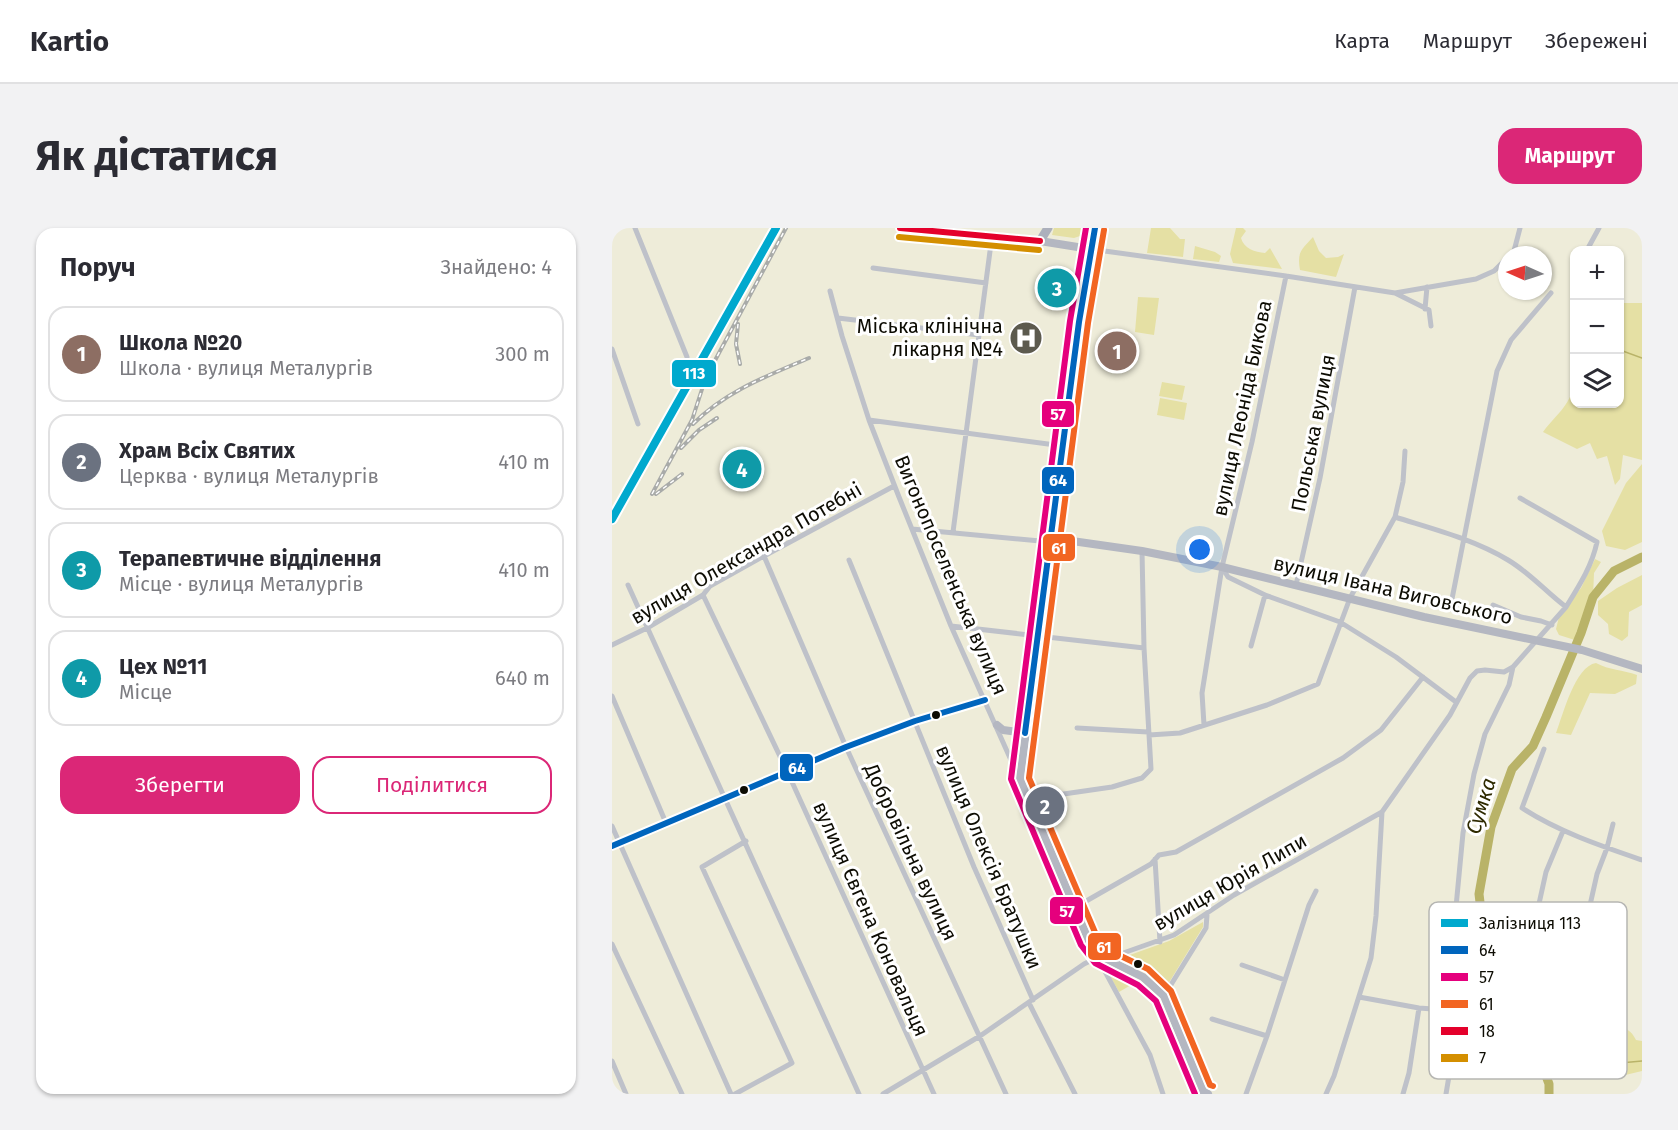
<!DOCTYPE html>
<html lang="uk">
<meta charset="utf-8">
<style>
:root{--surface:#fff;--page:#f2f2f3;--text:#2b2b33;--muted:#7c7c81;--line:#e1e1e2;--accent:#db2777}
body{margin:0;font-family:"Fira Sans",sans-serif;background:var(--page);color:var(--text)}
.controls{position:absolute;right:18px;top:18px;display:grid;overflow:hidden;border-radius:12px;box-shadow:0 2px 4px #0004}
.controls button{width:54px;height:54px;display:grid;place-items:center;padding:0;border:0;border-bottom:2px solid var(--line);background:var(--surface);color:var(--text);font:30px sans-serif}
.compass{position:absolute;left:886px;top:18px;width:54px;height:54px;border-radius:50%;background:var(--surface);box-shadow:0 2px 4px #0004;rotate:273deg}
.you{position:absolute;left:588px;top:322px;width:21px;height:21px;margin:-15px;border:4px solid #fff;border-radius:50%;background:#1a73e8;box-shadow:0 0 0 9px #1a73e833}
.badge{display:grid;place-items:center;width:39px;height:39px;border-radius:50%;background:var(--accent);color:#fff;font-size:20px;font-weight:700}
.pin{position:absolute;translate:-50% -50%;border:3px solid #fff;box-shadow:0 2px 6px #0006}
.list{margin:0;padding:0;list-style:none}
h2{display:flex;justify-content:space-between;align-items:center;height:78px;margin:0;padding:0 24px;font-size:26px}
h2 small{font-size:20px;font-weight:400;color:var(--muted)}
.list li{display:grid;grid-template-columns:39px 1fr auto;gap:18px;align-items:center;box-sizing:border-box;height:96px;margin:0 12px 12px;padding:0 12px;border:2px solid var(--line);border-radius:18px}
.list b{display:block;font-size:22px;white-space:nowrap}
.list p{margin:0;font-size:20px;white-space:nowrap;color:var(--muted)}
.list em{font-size:20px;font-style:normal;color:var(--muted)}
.actions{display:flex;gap:12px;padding:18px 24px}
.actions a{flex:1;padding:14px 0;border:2px solid var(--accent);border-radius:18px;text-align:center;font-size:21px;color:var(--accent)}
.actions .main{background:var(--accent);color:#fff}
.icon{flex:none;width:33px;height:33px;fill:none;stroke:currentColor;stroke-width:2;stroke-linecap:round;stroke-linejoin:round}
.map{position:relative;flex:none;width:1030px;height:866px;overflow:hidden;border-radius:18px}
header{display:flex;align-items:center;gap:36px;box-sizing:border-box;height:84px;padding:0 30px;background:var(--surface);border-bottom:2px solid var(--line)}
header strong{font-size:28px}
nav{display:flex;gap:33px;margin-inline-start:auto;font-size:21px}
.intro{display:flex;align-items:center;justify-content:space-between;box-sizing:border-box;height:144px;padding:0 36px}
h1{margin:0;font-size:42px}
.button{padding:15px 27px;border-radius:18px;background:var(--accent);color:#fff;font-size:21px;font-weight:700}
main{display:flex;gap:36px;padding:0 36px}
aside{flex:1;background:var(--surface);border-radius:18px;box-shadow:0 2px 4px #0004}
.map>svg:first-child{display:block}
</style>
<header>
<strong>Kartio</strong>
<nav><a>Карта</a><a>Маршрут</a><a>Збережені</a></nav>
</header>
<div class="intro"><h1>Як дістатися</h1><a class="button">Маршрут</a></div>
<main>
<aside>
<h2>Поруч<small>Знайдено: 4</small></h2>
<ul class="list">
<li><span class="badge" style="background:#8d6e63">1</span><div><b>Школа №20</b><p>Школа · вулиця Металургів</p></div><em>300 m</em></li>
<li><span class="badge" style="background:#6b7280">2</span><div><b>Храм Всіх Святих</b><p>Церква · вулиця Металургів</p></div><em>410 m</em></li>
<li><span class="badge" style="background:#0f9aa8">3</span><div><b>Терапевтичне відділення</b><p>Місце · вулиця Металургів</p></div><em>410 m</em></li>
<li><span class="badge" style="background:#0f9aa8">4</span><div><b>Цех №11</b><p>Місце</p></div><em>640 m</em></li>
</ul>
<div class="actions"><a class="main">Зберегти</a><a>Поділитися</a></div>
</aside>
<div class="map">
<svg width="1030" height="866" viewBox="0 0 1030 866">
<rect width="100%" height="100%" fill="#eeecd9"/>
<path fill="#e5e0a4" d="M442,0H475L471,7L462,10L440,7Z
M539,0H558L568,11H573L571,29L535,25Z
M624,0H631L634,3L629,10C632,21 643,24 653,25L658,20L670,41L621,35L618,26Z
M701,9L707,23L714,30L726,29L732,26L724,49L688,42C685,24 689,22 701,9Z
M583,18L603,24L609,28L607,34L581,31Z
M526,69L547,70L542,107L523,104Z
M1011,75H1030V232L1011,227L1008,251L1003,257L995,228L985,231L978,215L965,221L931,204C945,185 961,176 962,151L963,176H1008V88L1010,84Z
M550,154L573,158L570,172L547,168Z
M548,170L575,175L572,192L545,187Z
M1030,236V314L1013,322L994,318L990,303L1014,255Z
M983,331L989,334L982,345L981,369L966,413L947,407L944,401L948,385L969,360Z
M1030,347V377L1017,384L1016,408L1010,413L997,406L996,396L986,387V373L1005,360Z
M984,435C997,442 1011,442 1025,447L1024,456L1003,466L978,465L959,507L944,505C951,487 963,438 984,435Z
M591,694V699L553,761L535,746L514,735L513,731L515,728L557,713Z
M492,737L526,753L507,764Z
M990,784L999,786C1005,800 1018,798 1024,812L1030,813V843C1001,851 970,853 940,849L920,795L944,794L974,798Z"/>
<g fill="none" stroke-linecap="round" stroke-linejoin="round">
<path stroke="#b9b368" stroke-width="1.5" d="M1008,122L1030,130
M932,842L1030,833"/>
<path stroke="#b9b368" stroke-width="9" d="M937,866V856L922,815L897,779L876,740L867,666L879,599L900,541L921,518L934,489L969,405L981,369L1002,343L1030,329"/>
<path stroke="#bec1c9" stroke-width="5" d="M23,0L75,129
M478,21L674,48L783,65L864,51L882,43L895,30
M975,22L987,0
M898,27L902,23L908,0
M261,40L374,55
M218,63L230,108L257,192L287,269L339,398L407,550
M783,65L817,82L819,98
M813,81L815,59
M226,90L367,107
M0,121L26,196
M257,192L451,218
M908,270L985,314C980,338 967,358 954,379
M783,289C821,301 861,311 896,332C918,345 934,364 954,379L901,439L897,457L873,506L862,546L851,605L844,679V737L848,783L834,866
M300,301L439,314
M341,304L380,8
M152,328L234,519L394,866
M237,332L362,639L421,772
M610,339L616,349L653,367L728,394L784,429L844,474
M16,357L247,866
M684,357L708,250L743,59
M91,367L175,543L322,866
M881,377L909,389L929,393L940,397
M838,381L885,143L899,112L939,65
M339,398L532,420
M0,417L35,400L91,367L98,358L152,328L282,258
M639,418L653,367
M0,468L54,595
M592,497L590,465L610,339L640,214L674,48
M465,500L536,504
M537,507L568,505L655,477L706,456L738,370L783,289L791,254L793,223
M932,521L910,580C947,604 989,618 1030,632
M417,571L500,559L530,550L539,541L532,420L530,323
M0,598L119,866
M0,618L234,519L303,493L373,472
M543,631L548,714
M462,680L539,636L547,627L564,624L731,530L769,502L811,449
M0,716L70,866
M488,728L489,736L538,827L551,866
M630,737L673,752L697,677L704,663
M913,739L934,644L951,603
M552,768L594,700L595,687
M747,769L807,780L848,783
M417,775L463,866
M956,775L985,646L995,620L1001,596
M600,791L655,808L673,752
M0,833L14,866
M123,866L180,835L90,639L134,613
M271,866L368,808L472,736L488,728L500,729L562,707L622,667L770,584L838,487L858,450L865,443L873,442L892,444L901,439
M634,866L655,808
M714,866L722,848L759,730L764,688L770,584
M791,866L797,845L807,780"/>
<path stroke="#b4b7c1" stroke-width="8" d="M483,0L467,94L408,551L477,713L488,728L531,749L552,768L591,863L596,866
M428,13L478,21
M439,310L530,323L610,339L812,389L970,422L1030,441
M385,497L391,502L413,505"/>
<path stroke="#acb0bc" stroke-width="9" d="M288,0L428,13L436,0"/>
<g stroke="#a9aba9" stroke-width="4">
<path id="rail" d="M126,96L124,116L128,136
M81,196C114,163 155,148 197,130
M69,220L87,202L105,190
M40,266L80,192L93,152L100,138L174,0
M44,266L70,246"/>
</g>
<use href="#rail" stroke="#fff" stroke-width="1.5" stroke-dasharray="4.5" stroke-linecap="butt"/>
<g stroke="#fff" stroke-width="10">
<path id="bus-1" d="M413,505L467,94L483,0
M0,618L234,519L303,493L373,472"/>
</g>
<g stroke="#fff" stroke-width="10">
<path id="bus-2" d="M474,0L458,93L399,551L469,717L483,735L526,757L544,773L583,866"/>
</g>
<g stroke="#fff" stroke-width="10">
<path id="bus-3" d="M492,2L476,95L417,550L485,709L494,721L536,741L559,763L598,857L601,858"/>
</g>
<g stroke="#fff" stroke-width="10">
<path id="bus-4" d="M288,0L428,13"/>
</g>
<g stroke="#fff" stroke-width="10">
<path id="bus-5" d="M287,9L427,22"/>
</g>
<use href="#bus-1" stroke="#0065bd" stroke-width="6"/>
<use href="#bus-2" stroke="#e5007d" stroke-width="6"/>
<use href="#bus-3" stroke="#f26522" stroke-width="6"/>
<use href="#bus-4" stroke="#e4002b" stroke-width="6"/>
<use href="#bus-5" stroke="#d48f00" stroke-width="6"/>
<g stroke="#fff" stroke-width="12">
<path id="rail-1" d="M0,291L164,0"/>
</g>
<use href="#rail-1" stroke="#00a9ce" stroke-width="8"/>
</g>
<defs>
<g id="hospital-disc" transform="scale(1.725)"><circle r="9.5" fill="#5c5a4e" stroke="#fff"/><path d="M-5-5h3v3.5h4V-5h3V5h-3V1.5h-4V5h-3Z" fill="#fff"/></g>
</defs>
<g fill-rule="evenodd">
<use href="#hospital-disc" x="414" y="110"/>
</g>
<g fill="#0d0c03" stroke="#fff" stroke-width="2">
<circle cx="324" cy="487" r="5"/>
<circle cx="132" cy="562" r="5"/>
<circle cx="526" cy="736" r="5"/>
</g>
<g text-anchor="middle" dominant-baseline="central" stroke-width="6" stroke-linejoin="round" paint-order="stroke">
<g font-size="20" fill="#0d0c03" stroke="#fff" text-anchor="end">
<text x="391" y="98">Міська клінічна<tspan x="391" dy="23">лікарня №4</tspan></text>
</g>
<g font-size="20" fill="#0d0c03" stroke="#fff">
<text transform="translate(630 180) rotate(-78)">вулиця Леоніда Бикова</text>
<text transform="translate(701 205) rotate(-79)">Польська вулиця</text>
<text transform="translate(134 325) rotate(-30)">вулиця Олександра Потебні</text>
<text transform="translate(339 347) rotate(67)">Вигонопоселенська вулиця</text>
<text transform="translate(781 362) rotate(13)">вулиця Івана Виговського</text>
<text transform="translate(299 624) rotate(65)">Добровільна вулиця</text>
<text transform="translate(377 629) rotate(67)">вулиця Олексія Братушки</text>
<text transform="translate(618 654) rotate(-30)">вулиця Юрія Липи</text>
<text transform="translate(259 691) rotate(66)">вулиця Євгена Коновальця</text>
</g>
<g font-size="21" font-style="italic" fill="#2e2a00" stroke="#fff">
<text transform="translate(869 578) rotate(-73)">Сумка</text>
</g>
</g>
<rect x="817" y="674" width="198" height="177" rx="9" fill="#fff" stroke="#b6b6b3" stroke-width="1.5"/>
<rect x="829" y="691" width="27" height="8" fill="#00a9ce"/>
<rect x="829" y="718" width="27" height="8" fill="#0065bd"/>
<rect x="829" y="745" width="27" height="8" fill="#e5007d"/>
<rect x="829" y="772" width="27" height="8" fill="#f26522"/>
<rect x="829" y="799" width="27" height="8" fill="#e4002b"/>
<rect x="829" y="826" width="27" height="8" fill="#d48f00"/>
<g font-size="16" fill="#0d0c03">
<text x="867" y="701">Залізниця 113</text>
<text x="867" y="728">64</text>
<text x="867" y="755">57</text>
<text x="867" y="782">61</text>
<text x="867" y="809">18</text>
<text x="867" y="836">7</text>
</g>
<g stroke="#fff" stroke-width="2">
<rect x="59" y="131" width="46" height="29" rx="6" fill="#00a9ce"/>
<rect x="429" y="172" width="34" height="28" rx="6" fill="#e5007d"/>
<rect x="429" y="238" width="34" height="29" rx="6" fill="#0065bd"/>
<rect x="430" y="305" width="34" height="29" rx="6" fill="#f26522"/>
<rect x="167" y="525" width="35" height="29" rx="6" fill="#0065bd"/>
<rect x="437" y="668" width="35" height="29" rx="6" fill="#e5007d"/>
<rect x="475" y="704" width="35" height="29" rx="6" fill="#f26522"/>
</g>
<g font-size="16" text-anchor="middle" font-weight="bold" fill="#fff">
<text x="82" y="151">113</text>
<text x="446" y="192">57</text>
<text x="446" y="258">64</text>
<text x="447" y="326">61</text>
<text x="185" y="546">64</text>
<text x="455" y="689">57</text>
<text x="492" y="725">61</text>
</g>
</svg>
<div class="controls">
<button>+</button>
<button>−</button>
<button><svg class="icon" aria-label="layers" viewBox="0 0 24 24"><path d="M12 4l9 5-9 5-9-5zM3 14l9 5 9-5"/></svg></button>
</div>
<svg class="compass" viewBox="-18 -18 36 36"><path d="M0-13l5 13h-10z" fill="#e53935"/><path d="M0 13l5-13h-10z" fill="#7c7c81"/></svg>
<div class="you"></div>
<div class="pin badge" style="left:505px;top:123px;background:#8d6e63">1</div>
<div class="pin badge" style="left:433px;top:578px;background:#6b7280">2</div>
<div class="pin badge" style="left:445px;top:60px;background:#0f9aa8">3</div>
<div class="pin badge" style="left:130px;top:241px;background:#0f9aa8">4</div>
</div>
</main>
